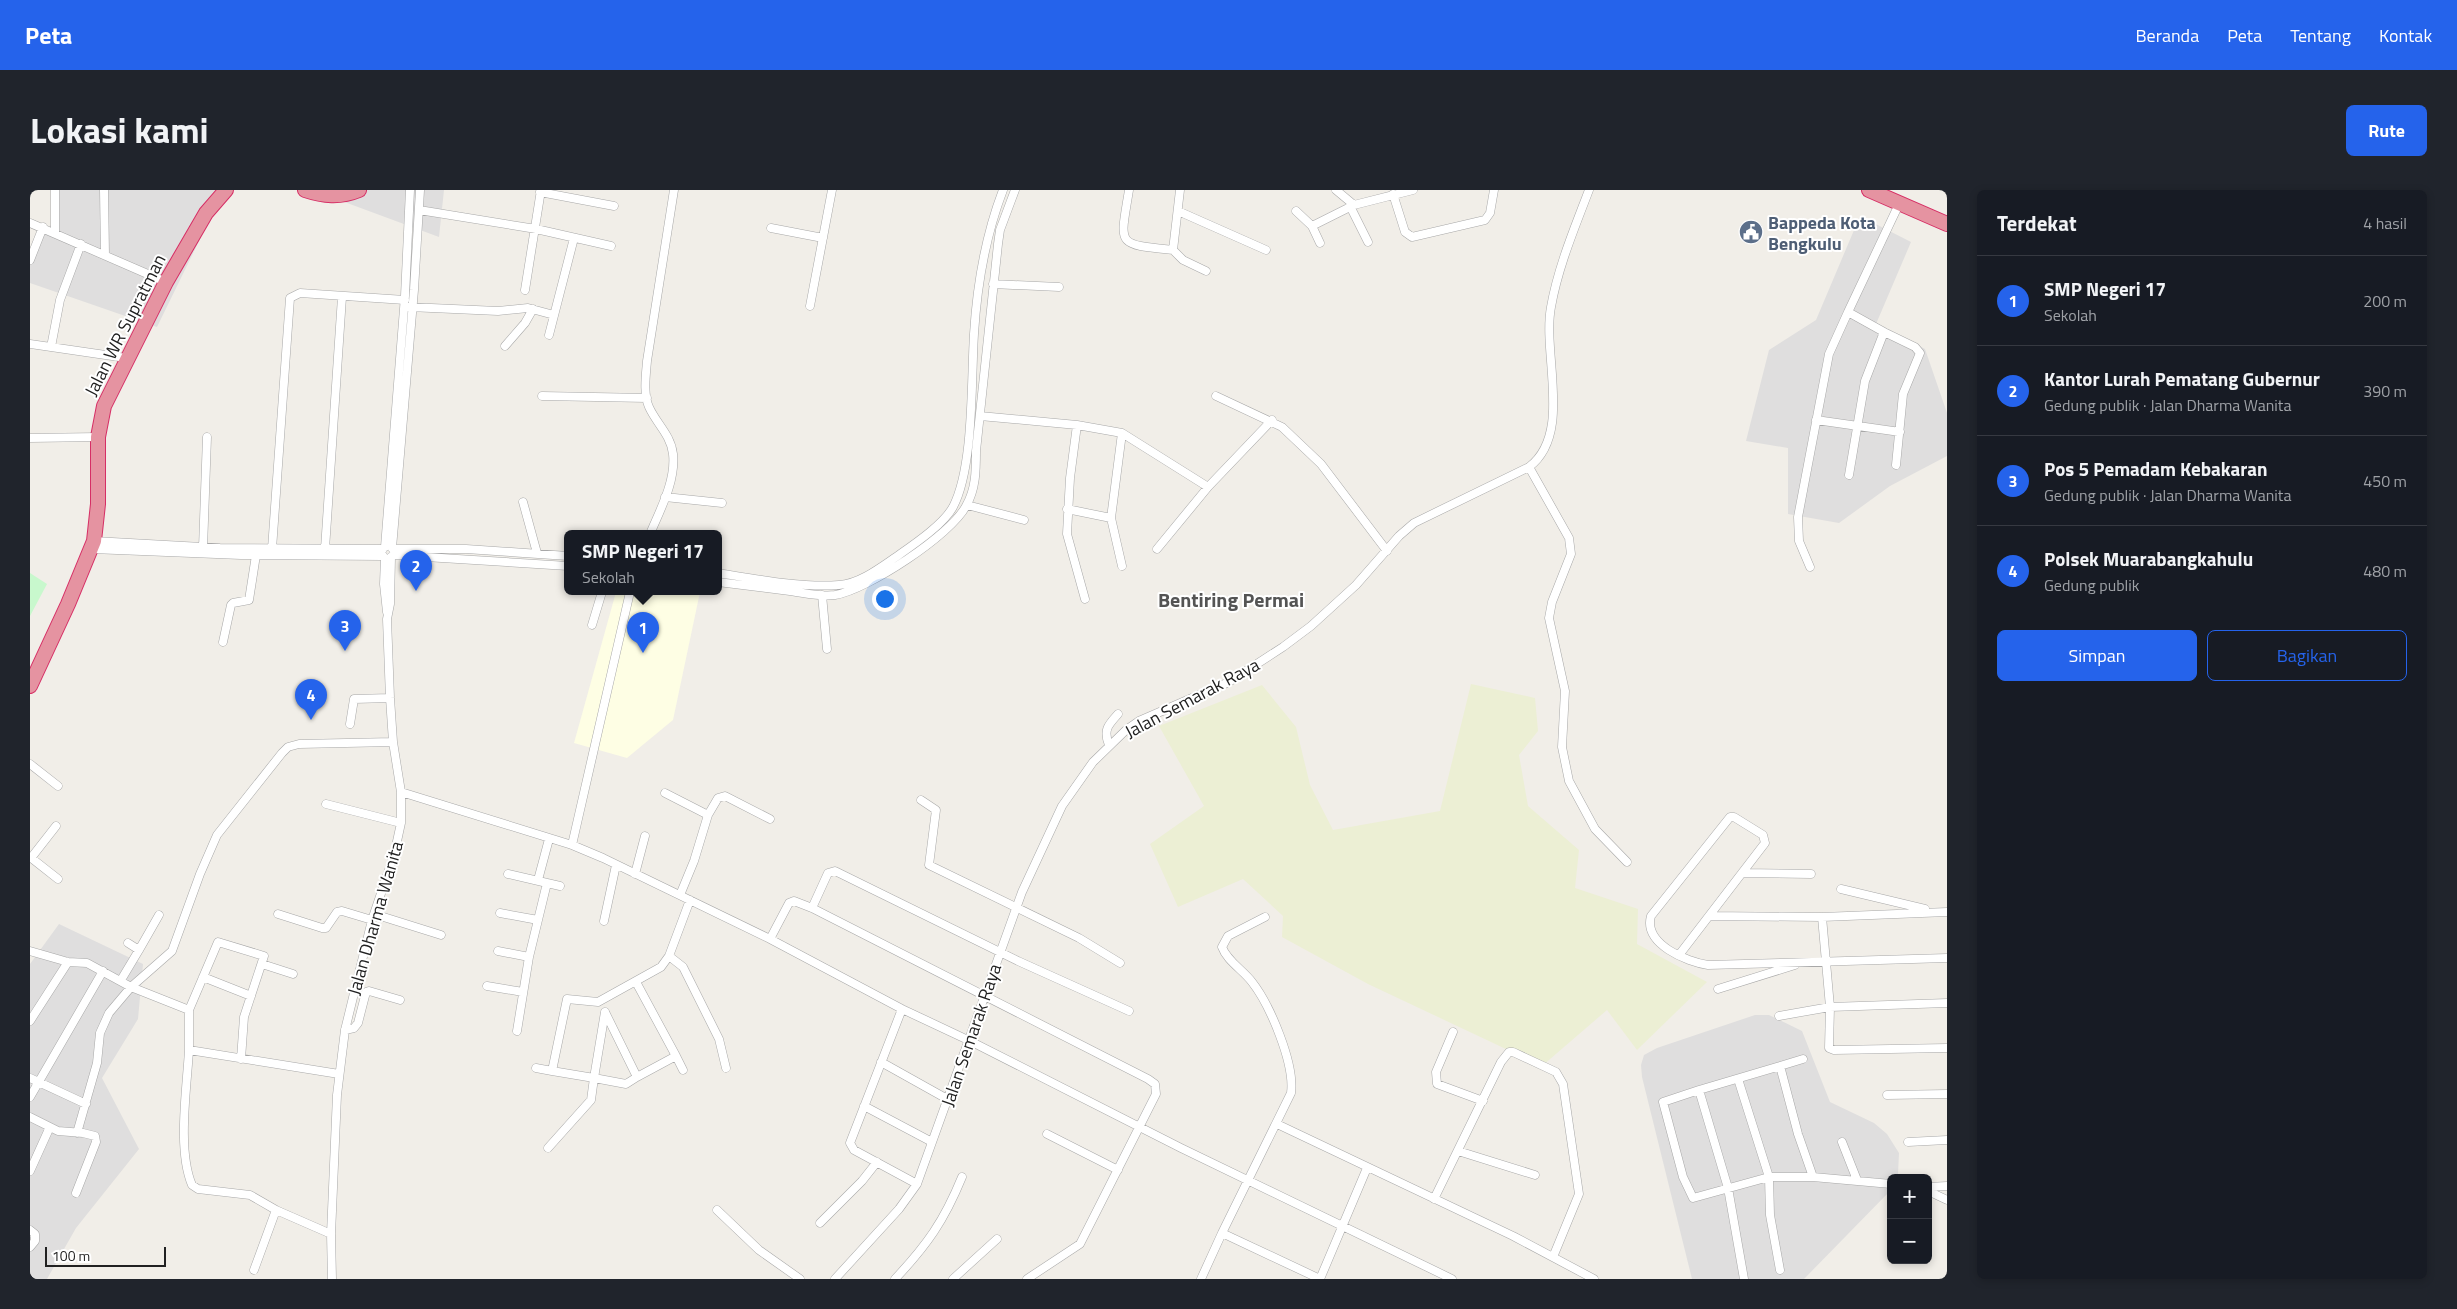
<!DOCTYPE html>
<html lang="id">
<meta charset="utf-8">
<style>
:root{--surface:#171b24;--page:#20242c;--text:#f1f3f6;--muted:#9ea1a6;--line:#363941;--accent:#2563eb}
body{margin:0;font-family:"Titillium Web",sans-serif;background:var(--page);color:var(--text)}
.controls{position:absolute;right:15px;bottom:15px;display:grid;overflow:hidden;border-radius:8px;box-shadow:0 2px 8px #0003}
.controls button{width:45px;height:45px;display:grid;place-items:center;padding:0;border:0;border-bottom:1px solid var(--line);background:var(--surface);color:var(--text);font:25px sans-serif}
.scale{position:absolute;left:15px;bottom:12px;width:121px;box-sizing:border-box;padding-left:5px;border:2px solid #212121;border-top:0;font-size:14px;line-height:18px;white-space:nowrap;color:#212121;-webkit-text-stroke:4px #fff;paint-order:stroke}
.you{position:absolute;left:854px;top:408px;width:18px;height:18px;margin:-12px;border:4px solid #fff;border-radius:50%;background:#1a73e8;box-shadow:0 0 0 8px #1a73e833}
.badge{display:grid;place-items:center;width:32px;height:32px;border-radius:50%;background:var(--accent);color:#fff;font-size:16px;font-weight:700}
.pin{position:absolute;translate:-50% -41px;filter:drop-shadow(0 1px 2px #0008)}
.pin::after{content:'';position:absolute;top:26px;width:18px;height:15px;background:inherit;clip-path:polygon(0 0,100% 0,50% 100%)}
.popup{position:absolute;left:534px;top:340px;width:158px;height:65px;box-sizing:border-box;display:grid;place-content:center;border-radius:8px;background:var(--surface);filter:drop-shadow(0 1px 4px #0005);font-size:16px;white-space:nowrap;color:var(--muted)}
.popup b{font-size:19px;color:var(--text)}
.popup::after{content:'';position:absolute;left:50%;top:100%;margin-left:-10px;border:10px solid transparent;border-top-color:var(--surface)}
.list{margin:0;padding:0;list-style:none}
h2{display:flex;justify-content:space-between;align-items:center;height:65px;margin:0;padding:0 20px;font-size:21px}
h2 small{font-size:16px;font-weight:400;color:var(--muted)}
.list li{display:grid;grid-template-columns:32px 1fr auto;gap:15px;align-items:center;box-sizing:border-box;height:90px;padding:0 20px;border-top:1px solid var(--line)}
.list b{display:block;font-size:19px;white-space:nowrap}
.list p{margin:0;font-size:16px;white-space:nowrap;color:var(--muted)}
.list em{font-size:16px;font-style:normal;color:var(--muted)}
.actions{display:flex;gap:10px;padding:15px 20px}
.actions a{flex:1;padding:11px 0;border:1px solid var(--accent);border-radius:8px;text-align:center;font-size:18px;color:var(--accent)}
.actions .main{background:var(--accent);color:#fff}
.map{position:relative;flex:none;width:1917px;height:1089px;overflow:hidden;border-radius:8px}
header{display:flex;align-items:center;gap:30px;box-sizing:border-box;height:70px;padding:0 25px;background:var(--accent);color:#fff}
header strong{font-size:24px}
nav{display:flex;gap:28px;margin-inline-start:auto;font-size:18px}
.intro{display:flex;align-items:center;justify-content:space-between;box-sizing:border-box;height:120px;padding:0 30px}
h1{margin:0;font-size:35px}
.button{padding:12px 22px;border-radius:8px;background:var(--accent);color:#fff;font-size:18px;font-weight:700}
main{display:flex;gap:30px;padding:0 30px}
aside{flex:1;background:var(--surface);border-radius:8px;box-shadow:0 2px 8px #0003}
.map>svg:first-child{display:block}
</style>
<header>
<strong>Peta</strong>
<nav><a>Beranda</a><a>Peta</a><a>Tentang</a><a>Kontak</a></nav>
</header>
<div class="intro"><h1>Lokasi kami</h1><a class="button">Rute</a></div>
<main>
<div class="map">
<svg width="1917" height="1089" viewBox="0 0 1917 1089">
<rect width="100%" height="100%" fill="#f1eee8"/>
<path fill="#dfdede" d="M27,0H194L127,137L0,93V63L19,39L25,26Z
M282,0H414L409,47Z
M1830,26L1881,52L1846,134L1895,159L1917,223V266L1860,296L1809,333L1758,324V258L1716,251L1739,160L1786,130Z
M29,734L113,774L108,829L72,888L109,959L46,1038L17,1089H0V774Z
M1725,825H1739L1772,841L1800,912L1844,933L1857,944L1869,963L1868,984L1866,988H1861L1859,1002L1774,1089H1662L1612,887L1611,875L1614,865L1627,858Z"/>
<path fill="#fefee4" d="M586,402H670L643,530L597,568L544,553Z"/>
<path fill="#ecefd4" d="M1441,494L1505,508L1508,541L1489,565L1498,616L1549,660L1545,698L1608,719L1607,754L1677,792L1607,860L1577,820L1512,876L1338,794L1252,747L1253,726L1213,689L1148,717L1120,654L1174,616L1129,536L1232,495L1266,537L1280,595L1303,640L1410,621Z"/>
<path fill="#c8f8cd" d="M0,383L17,394L0,426Z"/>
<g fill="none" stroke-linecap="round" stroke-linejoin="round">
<g stroke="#a8a8a8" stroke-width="9">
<path id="street" d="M74,0L75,65
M1099,0C1090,56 1085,54 1143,60
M1150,0L1143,60L1153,70L1176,81
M510,2L584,16
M1363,4L1375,42L1382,47L1455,30L1460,23L1464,0
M1324,15L1383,0
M1320,16L1338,52
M389,20L506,39L581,56
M1148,21L1236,60
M1266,21L1282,36L1290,53
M0,33L136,92
M1282,36L1324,15L1306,0
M741,38L793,48
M25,43V0
M0,70L13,37
M963,94L1029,97
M495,100L511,0
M780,116L802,0
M379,117L468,121L498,118L524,125
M1854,142L1885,157L1890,163L1873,204L1866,275
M519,145L544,48
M0,154L96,168
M475,156L495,133L503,119
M21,157L30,110L51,54
M512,206L617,208
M1186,206L1252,237L1291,274L1357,361
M950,226L1047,235L1092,243L1178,297
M1786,230L1870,242
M1047,235L1040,288L1037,344L1055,409
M1092,243L1081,328L1092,376
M0,248L68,247
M1499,277L1539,348L1541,364L1522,412L1519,428L1535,501L1532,557L1539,591L1565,639L1597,672
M1819,285L1835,191L1854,142L1818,122L1870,12
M635,307L692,313
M493,312L507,363
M937,315L994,330
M1037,319L1081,328
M620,344C630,320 646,291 643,264C641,245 626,233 619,217C613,204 616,184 617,171L644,0
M64,351L190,358L353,359
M355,357L375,106L380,0
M173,358L177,247
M362,358L384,100L390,0
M62,359L211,365L353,366
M242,359L260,108L270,103L375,110
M295,359L312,107
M363,359H436L538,366
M1127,359L1178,297L1242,230
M363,365L538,376
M355,368L354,394L357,422
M1780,377L1769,351L1768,327L1799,164L1818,122
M688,383C725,389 772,398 809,395C829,394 850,378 866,367C883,355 913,335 923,317C944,277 941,191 944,144C947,95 955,47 973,0
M688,392C712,395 736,398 760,401C775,403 790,407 805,405C837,400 921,345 936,316C946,299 946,280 946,261L968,54L970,40L985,0
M792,405L797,459
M562,435L572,402
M193,452L201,415L203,413L219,410L226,365
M320,534L324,509L360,508
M1079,555C1073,540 1078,535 1088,524
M0,574L28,596
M371,602L542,655L573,668L740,749L872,819L940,851L1151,958L1422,1089
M635,603L678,625
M891,610L906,620L899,675L1049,748L1090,773
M296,614L371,633
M542,655L600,402
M0,667L28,689
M1,668L26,636
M1712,683L1781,684
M478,684L530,696
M605,684L615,646
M508,690L519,649
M1811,699L1895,719
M650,705L664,671L678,625L688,608L695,606L740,629
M782,718L798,683L805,681L988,771L1099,821
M470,723L508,730
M248,724L292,738H296L307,722L312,721L342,730
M344,724L411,745
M1679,726L1792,727L1917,722
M1792,727L1800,817L1799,858L1804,860L1917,858
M574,731L586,675
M740,749L759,713L764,711L782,718L1118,889L1125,894L1126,904L1050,1054L997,1089
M109,760L129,725
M0,761L38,772L57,773L101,797L159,820V860L309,884
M468,761L499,767
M1649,765L1735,653L1733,645L1704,627H1700L1621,726C1613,754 1657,772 1678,775L1917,768
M639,766L653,777L689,849L696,878
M232,774L263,784
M173,787L221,806
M91,790L109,760L98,753
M457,796L493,802
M1688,799L1765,775
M872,819L820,953L824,960L887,994
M159,820L188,752L234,766L214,827L211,869
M575,822L564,888L522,881L537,809L568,812L631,777L639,766L660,710
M575,822L607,887L646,866L606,792
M1749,826L1800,817L1917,813
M0,831L38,772
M315,840L324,838L328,833L336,802L339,801L370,810
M487,841L499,767L517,693
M1423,842L1406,882L1407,894L1453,911
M159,860C157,897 147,960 162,995L168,999L220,1005L246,1020
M646,866L653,880
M851,872L919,910
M1750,876L1773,869
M506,878L522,881
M0,888L56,914
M1708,889L1739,987L1740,1025L1750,1080
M1669,900L1698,998L1714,1089
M1857,905L1917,904
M0,907L73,781
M834,916L902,952
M0,927L28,941L53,943L65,946L66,952L46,1003
M1247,934L1483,1046L1564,1089
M47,943L67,873L70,843L79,823L101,797L142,761L170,684L187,645L252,563L258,557L269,554L363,552
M1017,944L1088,980
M1812,952L1827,990
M1878,952L1917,950
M518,958L561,910L564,888L596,894L607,887
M1428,961L1505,985
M0,981L19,939
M1783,987L1768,944L1750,876L1669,900L1633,912L1653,987L1663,1008L1739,987H1783L1861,994
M1898,997L1917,996
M1898,1001L1917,1010
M1404,1009L1471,872L1479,862H1483L1526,882L1533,894L1549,1004L1523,1067
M687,1020L729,1060L770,1089
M790,1033L832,991L847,972
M0,1040L5,1044V1051L0,1057
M1192,1043L1261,903C1265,874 1240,815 1222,792C1213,780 1197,771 1192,757L1198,746L1235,727
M224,1080L246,1020L301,1044
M302,1089L301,1044L307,905L315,840L342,730L364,665L371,633V602L363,552L360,508L357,429L360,414L361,367
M805,1089L869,1019L887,994L992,702L1032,616L1063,572L1096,540L1109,531L1199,492L1253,457L1281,436L1326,395L1369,346L1384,333L1499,277C1543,244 1512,164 1521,117C1528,77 1545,37 1559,0
M865,1089C897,1055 914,1031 932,987
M923,1089L967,1049
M1171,1089L1192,1043L1290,1089
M1290,1089L1337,978"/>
</g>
<g stroke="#d62e65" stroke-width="16">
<path id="highway" d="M275,0C293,6 310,8 329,0
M1839,0L1917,34
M0,496L38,414L64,351L68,314V247L74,216L136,92L176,23L196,0"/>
</g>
<use href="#street" stroke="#fff" stroke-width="8"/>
<use href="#highway" stroke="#e593a1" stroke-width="14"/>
</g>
<defs>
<g id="civic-disc" transform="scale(1.25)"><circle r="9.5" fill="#5c6f8a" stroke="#fff"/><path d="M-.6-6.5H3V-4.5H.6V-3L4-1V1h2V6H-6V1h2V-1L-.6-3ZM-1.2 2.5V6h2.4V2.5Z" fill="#fff"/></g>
</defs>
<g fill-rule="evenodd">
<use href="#civic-disc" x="1721" y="42"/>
</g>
<g text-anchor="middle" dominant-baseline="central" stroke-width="4" stroke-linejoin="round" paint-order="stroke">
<g font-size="18" font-weight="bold" fill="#4e5e75" stroke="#fff" text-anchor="start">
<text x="1738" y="32">Bappeda Kota<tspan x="1738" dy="21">Bengkulu</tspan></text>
</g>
<g font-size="18" fill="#212121" stroke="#fff">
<text transform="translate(95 135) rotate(-63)">Jalan WR Supratman</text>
<text transform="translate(1162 508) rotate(-28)">Jalan Semarak Raya</text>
<text transform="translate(345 728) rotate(-74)">Jalan Dharma Wanita</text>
<text transform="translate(941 845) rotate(-71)">Jalan Semarak Raya</text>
</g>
<g font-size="20" font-weight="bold" fill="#545454" stroke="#fff">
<text x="1201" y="409">Bentiring Permai</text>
</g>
</g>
</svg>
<div class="controls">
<button>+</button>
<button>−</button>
</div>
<div class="scale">100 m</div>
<div class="you"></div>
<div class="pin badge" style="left:613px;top:463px">1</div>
<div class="popup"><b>SMP Negeri 17</b>Sekolah</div>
<div class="pin badge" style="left:386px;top:401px">2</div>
<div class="pin badge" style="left:315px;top:461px">3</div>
<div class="pin badge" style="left:281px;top:530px">4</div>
</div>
<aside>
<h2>Terdekat<small>4 hasil</small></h2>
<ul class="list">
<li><span class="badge">1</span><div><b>SMP Negeri 17</b><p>Sekolah</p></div><em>200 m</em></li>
<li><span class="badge">2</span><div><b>Kantor Lurah Pematang Gubernur</b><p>Gedung publik · Jalan Dharma Wanita</p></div><em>390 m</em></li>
<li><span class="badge">3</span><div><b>Pos 5 Pemadam Kebakaran</b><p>Gedung publik · Jalan Dharma Wanita</p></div><em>450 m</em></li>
<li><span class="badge">4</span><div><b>Polsek Muarabangkahulu</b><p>Gedung publik</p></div><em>480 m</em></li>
</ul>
<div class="actions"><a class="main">Simpan</a><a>Bagikan</a></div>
</aside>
</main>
